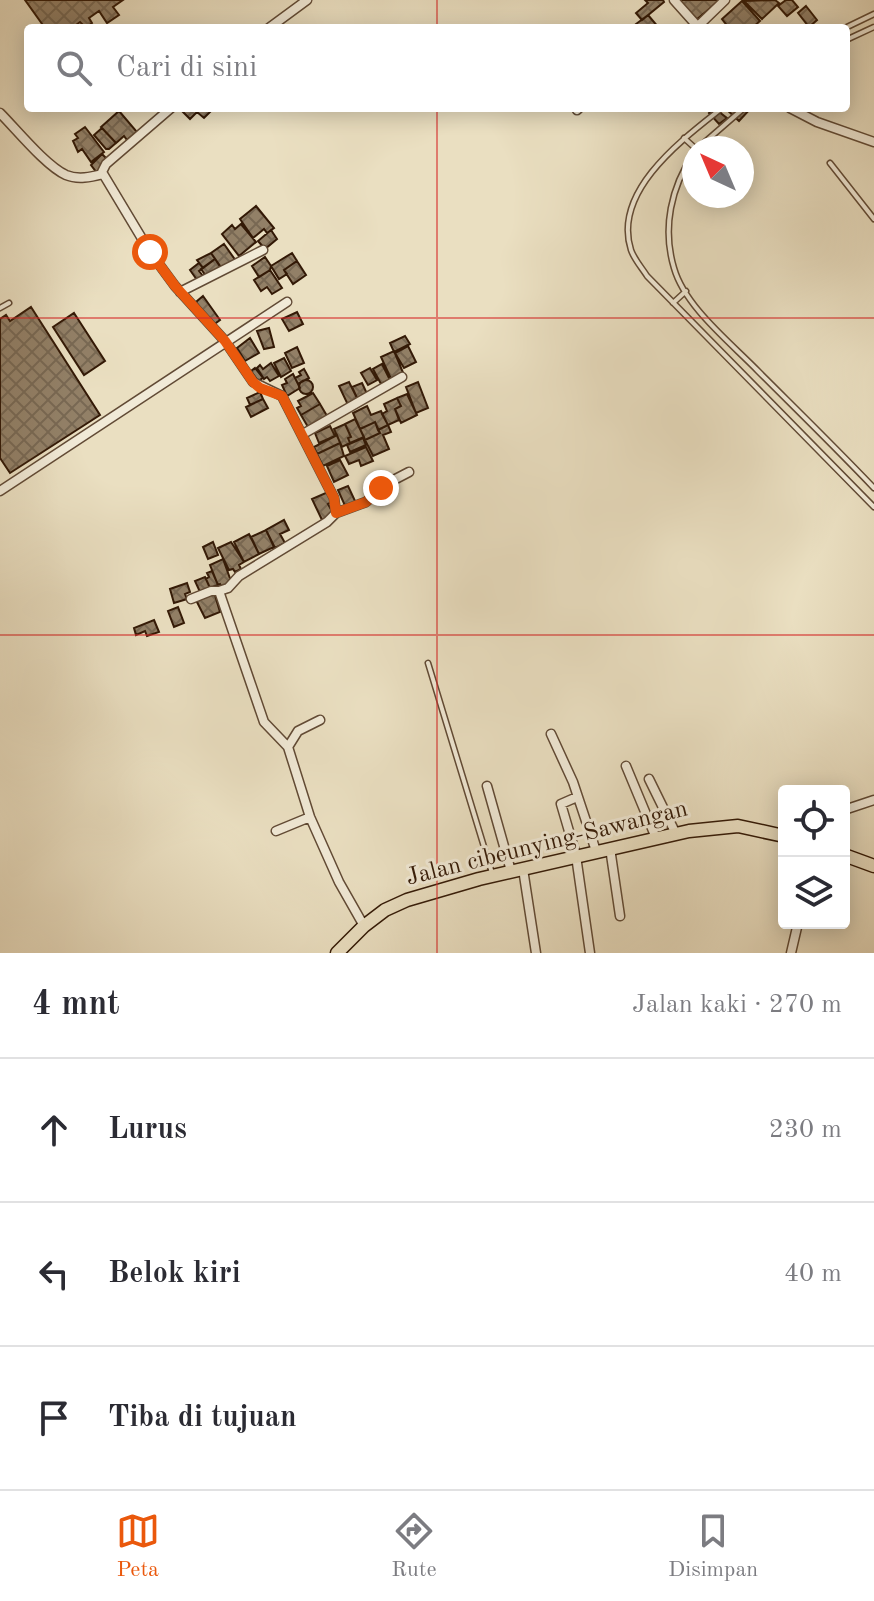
<!DOCTYPE html>
<html lang="id">
<meta charset="utf-8">
<style>
:root{--surface:#fff;--page:#f2f2f3;--text:#2b2b33;--muted:#7c7c81;--line:#e1e1e2;--accent:#ea580c}
body{margin:0;font-family:"Old Standard TT",serif;background:var(--page);color:var(--text)}
.controls{position:absolute;right:24px;bottom:24px;display:grid;overflow:hidden;border-radius:8px;box-shadow:0 4px 20px #0003}
.controls button{width:72px;height:72px;display:grid;place-items:center;padding:0;border:0;border-bottom:2px solid var(--line);background:var(--surface);color:var(--text);font:40px sans-serif}
.compass{position:absolute;left:682px;top:136px;width:72px;height:72px;border-radius:50%;background:var(--surface);box-shadow:0 4px 20px #0003;rotate:316deg}
.stop{position:absolute;width:24px;height:24px;margin:-18px;border:6px solid #ea580c;border-radius:50%;background:#fff}
.stop.end{background:#ea580c;border-color:#fff;box-shadow:0 2px 8px #0008}
.list{margin:0;padding:0;list-style:none}
h2{display:flex;justify-content:space-between;align-items:center;height:104px;margin:0;padding:0 32px;font-size:34px}
h2 small{font-size:26px;font-weight:400;color:var(--muted)}
.list li{display:grid;grid-template-columns:52px 1fr auto;gap:24px;align-items:center;box-sizing:border-box;height:144px;padding:0 32px;border-top:2px solid var(--line)}
.list b{display:block;font-size:30px;white-space:nowrap}
.list em{font-size:26px;font-style:normal;color:var(--muted)}
.icon{flex:none;width:44px;height:44px;fill:none;stroke:currentColor;stroke-width:2;stroke-linecap:round;stroke-linejoin:round}
.map{position:relative;flex:none;width:874px;height:953px;overflow:hidden}
.search{position:absolute;background:var(--surface);box-shadow:0 4px 20px #0003;left:24px;right:24px;top:24px;height:88px;display:flex;align-items:center;gap:20px;box-sizing:border-box;padding:0 28px;border-radius:8px;color:var(--muted);font-size:30px}
.sheet{height:536px;background:var(--surface)}
nav{display:flex;justify-content:space-around;align-items:center;box-sizing:border-box;height:112px;border-top:2px solid var(--line);background:var(--surface);font-size:22px;color:var(--muted)}
nav a{display:grid;justify-items:center;gap:4px}
nav .on{color:var(--accent)}
.map>svg:first-child{display:block}
</style>
<div class="map">
<svg width="874" height="953" viewBox="0 0 874 953">
<defs>
<pattern id="building-cross-hatch" width="8" height="8" patternUnits="userSpaceOnUse" patternTransform="scale(2)"><rect width="8" height="8" fill="#928067"/><path d="M0 0l8 8M0 8l8-8" fill="none" stroke="#786853"/></pattern>
</defs>
<rect width="100%" height="100%" fill="#eadfc1"/>
<filter id="stains"><feTurbulence type="fractalNoise" baseFrequency=".0025" numOctaves="4"/><feColorMatrix values="0 0 0 0 .2 0 0 0 0 .09 0 0 0 0 .02 0 0 0 .5 -.17"/></filter>
<radialGradient id="worn" r=".72"><stop offset=".6" stop-color="#630" stop-opacity="0"/><stop offset="1" stop-color="#630" stop-opacity=".3"/></radialGradient>
<path fill="url(#building-cross-hatch)" stroke="#331906" stroke-width="2" d="M25,0H123L113,7L119,15L107,23L99,11L89,18L92,23L86,28L80,22L72,28H45Z
M645,0H663L664,2L642,20L636,13L648,3Z
M679,0H720L696,20Z
M775,0L779,3L762,19L744,1Z
M786,0H792L798,7L787,16L778,6Z
M742,1L760,21L752,28H729L722,19Z
M806,6L817,20L809,27L798,13Z
M648,15L659,28H633L632,27Z
M182,108H206L210,112L204,118L197,112L190,119L181,110Z
M714,108L727,118L719,124L709,113Z
M725,108H751L739,121Z
M119,111L137,132L127,140L124,136L116,143L101,127Z
M85,127L104,152L91,162L82,149L78,152L73,141L78,138L75,134Z
M102,128L116,143L109,149H106L94,135Z
M102,154L108,160L97,173L91,165Z
M256,206L274,228L267,233L264,229L253,238L240,219Z
M241,224L256,242L239,256L222,234L232,225L235,229Z
M271,230L277,239L265,249L258,241Z
M224,244L236,261L223,270L211,253Z
M211,253L215,259L203,268L197,260Z
M292,253L297,261L284,270L287,274L279,279L271,266Z
M265,257L271,266L270,270L259,277L252,266Z
M215,259L221,268L206,276L201,269Z
M297,261L306,275L293,284L284,270Z
M199,263L203,268L199,271L203,276L197,280L190,270Z
M270,270L282,288L272,294L267,287L261,291L254,280Z
M203,296L220,320L213,325L196,302Z
M31,307L100,415L10,473L0,458V319L6,315L10,321Z
M297,312L303,324L289,331L282,319Z
M74,313L105,361L84,375L53,327Z
M269,328L274,347L264,349L257,331Z
M405,336L410,344L394,352L390,343Z
M250,338L259,353L245,361L237,348Z
M408,346L416,362L404,368L395,353Z
M297,347L304,363L292,368L285,353Z
M394,351L404,375L392,381L381,357Z
M284,358L291,371L281,377L274,363Z
M271,363L279,376L270,381L267,377L264,379L257,368L260,365L263,369Z
M382,364L390,380L381,384L373,369Z
M255,368L263,378L258,381L251,371Z
M370,368L377,380L368,385L361,373Z
M304,369L309,378L298,384L295,378L301,375L299,372Z
M293,374L300,388L287,396L282,385L287,383L285,379Z
M299 387a7 7 0 1 1 14 0a7 7 0 1 1-14 0Z
M349,382L358,400L348,405L339,386Z
M418,382L428,408L416,413L406,387Z
M362,383L368,396L358,400L352,387Z
M260,392L263,399L250,405L247,398Z
M313,393L320,404L301,415L297,408L301,406L298,401Z
M407,394L417,415L401,423L395,409L401,406L397,398Z
M397,398L401,406L395,409L399,420L388,425L382,414L387,411L384,404Z
M263,399L268,408L251,417L246,407Z
M320,404L327,416L308,427L301,415Z
M367,406L371,415L381,411L388,425L378,430L375,422L360,429L353,413Z
M355,419L364,437L350,443L348,438L351,437L345,424Z
M375,422L380,433L365,440L360,429Z
M345,424L351,437L348,438L350,443L342,447L334,429Z
M388,425L391,432L383,435L389,449L373,456L365,440L380,433L378,430Z
M330,426L335,436L319,443L315,433Z
M337,435L340,443L317,454L314,447Z
M363,438L366,445L350,452L347,445Z
M340,443L344,456L323,466L317,454Z
M366,447L373,461L361,466L359,460L349,464L345,456Z
M340,460L348,475L334,482L327,466Z
M348,486L356,503L346,508L338,490Z
M328,492L333,502L328,504L334,515L322,520L312,499Z
M284,520L289,530L280,534L285,543L275,548L266,530Z
M266,530L274,547L259,554L251,537Z
M249,534L259,554L244,562L234,542Z
M213,542L218,555L208,559L203,547Z
M231,542L244,562L239,565L241,569L235,572L233,569L229,570L218,548Z
M223,559L232,584L222,588L220,584L218,585L210,565Z
M212,571L218,585L210,588L206,579L209,577L207,573Z
M205,577L210,588L200,592L195,581Z
M187,583L190,592L185,594L187,599L174,603L170,589Z
M214,592L220,612L205,618L195,598Z
M178,607L184,623L174,627L168,611Z
M154,620L159,632L147,636L145,631L136,635L134,628Z"/>
<g fill="none" stroke-linecap="round" stroke-linejoin="round">
<g stroke="#614a35" stroke-width="7">
<path id="lane" d="M845,28L874,14
M846,40L874,27
M722,108C683,139 612,191 631,250C634,259 642,268 647,276L874,507
M684,138L695,148
M698,148L744,108
M694,153C671,187 662,228 674,268C685,307 731,343 758,371C797,410 836,448 874,488
M830,163L874,219
M673,303L686,291
M0,308L9,303
M428,663L492,873"/>
</g>
<g stroke="#614a35" stroke-width="11">
<path id="street" d="M674,0L699,28
M269,28L307,0
M696,28L725,0
M171,108L106,164L102,172L150,252L175,286L225,341L253,382L282,396L334,498L336,513L327,522L239,576L228,588L219,591L264,722L288,747L310,817L339,882L364,926
M790,108L817,122L874,142
M577,110L579,108
M0,113C16,129 46,166 66,175C78,180 91,177 103,174
M180,292L263,250
M303,434L402,377
M0,491L287,302
M336,513L366,502L386,484L409,472
M191,599L211,591H219
M551,734L573,782L596,851
M288,747L298,731L320,720
M626,766L656,838
M649,779L676,834
M487,786L511,871
M844,810L874,800
M276,831L310,817
M610,848L620,916
M576,855L561,804L577,797
M576,856L590,953
M523,869L536,953
M791,953L798,923"/>
</g>
<g stroke="#331906" stroke-width="15">
<path id="primary" d="M844,855L874,866
M337,953L364,926L385,910L407,900L479,879L689,831L738,826L784,836"/>
</g>
<use href="#lane" stroke="#f1ead7" stroke-width="4"/>
<use href="#street" stroke="#f1ead7" stroke-width="8"/>
<use href="#primary" stroke="#eadfc1" stroke-width="12"/>
</g>
<g fill="none" stroke-linecap="round" stroke-linejoin="round">
<path stroke="#ea580c" stroke-width="10" d="M150,252L175,286L225,341L253,382L260,388L282,396L334,498L336,513L366,502L381,488"/>
</g>
<path fill="none" stroke="#d62828" stroke-width="2" stroke-opacity="0.55" d="M437,0V28M437,108V953M0,318H874M0,635H874"/>
<g text-anchor="middle" dominant-baseline="central" stroke-width="6" stroke-linejoin="round" paint-order="stroke">
<g font-size="24" fill="#331906" stroke="#f1ead7">
<text transform="translate(547 844) rotate(-14)">Jalan cibeunying-Sawangan</text>
</g>
</g>
<rect width="100%" height="100%" filter="url(#stains)"/>
<rect width="100%" height="100%" fill="url(#worn)"/>
</svg>
<div class="controls">
<button><svg class="icon" aria-label="locate" viewBox="0 0 24 24"><circle cx="12" cy="12" r="6"/><path d="M12 2v4M12 18v4M2 12h4M18 12h4"/></svg></button>
<button><svg class="icon" aria-label="layers" viewBox="0 0 24 24"><path d="M12 4l9 5-9 5-9-5zM3 14l9 5 9-5"/></svg></button>
</div>
<svg class="compass" viewBox="-18 -18 36 36"><path d="M0-13l5 13h-10z" fill="#e53935"/><path d="M0 13l5-13h-10z" fill="#7c7c81"/></svg>
<div class="stop" style="left:150px;top:252px"></div>
<div class="stop end" style="left:381px;top:488px"></div>
<div class="search"><svg class="icon" aria-label="search" viewBox="0 0 24 24"><circle cx="10" cy="10" r="6"/><path d="M15 15l6 6"/></svg>Cari di sini</div>
</div>
<section class="sheet">
<h2>4 mnt<small>Jalan kaki · 270 m</small></h2>
<ul class="list">
<li><svg class="icon" aria-label="ahead" viewBox="0 0 24 24"><path d="M12 20V5M6 11l6-6 6 6"/></svg><div><b>Lurus</b></div><em>230 m</em></li>
<li><svg class="icon" aria-label="left" viewBox="0 0 24 24"><path d="M17 20v-9H6M10 6l-5 5 5 5"/></svg><div><b>Belok kiri</b></div><em>40 m</em></li>
<li><svg class="icon" aria-label="arrive" viewBox="0 0 24 24"><path d="M6 21V4h12l-3 4 3 4H6"/></svg><div><b>Tiba di tujuan</b></div></li>
</ul>
</section>
<nav>
<a class="on"><svg class="icon" aria-label="map" viewBox="0 0 24 24"><path d="M3 6l6-2 6 2 6-2v14l-6 2-6-2-6 2zM9 4v14M15 6v14"/></svg>Peta</a>
<a><svg class="icon" aria-label="directions" viewBox="0 0 24 24"><path d="M12 3l9 9-9 9-9-9zM9 14v-3h6M13 9l2 2-2 2"/></svg>Rute</a>
<a><svg class="icon" aria-label="saved" viewBox="0 0 24 24"><path d="M7 4h10v16l-5-4-5 4z"/></svg>Disimpan</a>
</nav>
